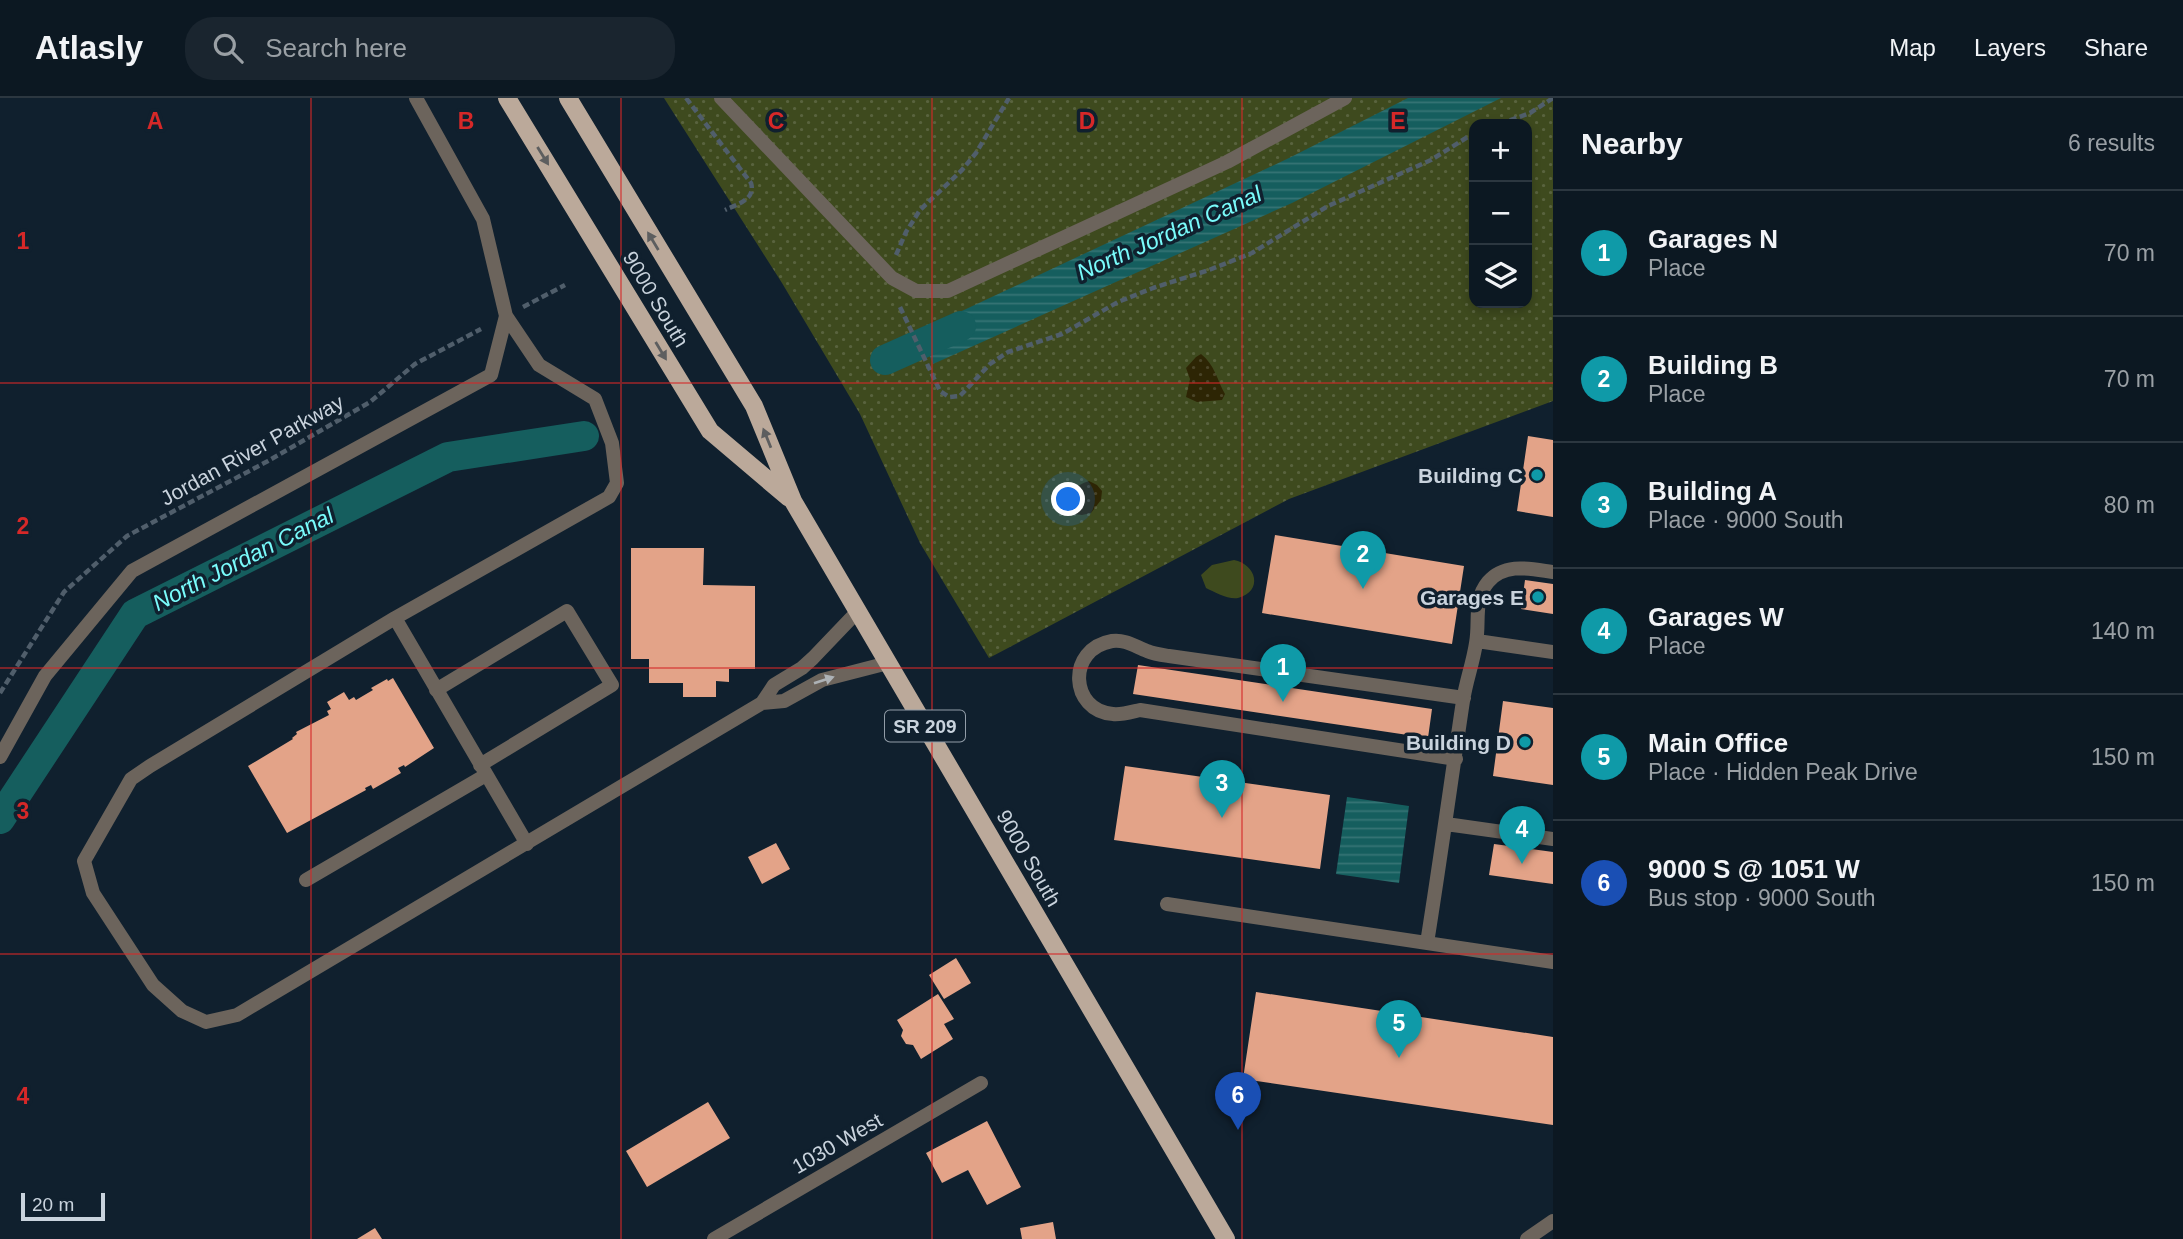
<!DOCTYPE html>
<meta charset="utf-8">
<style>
:root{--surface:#0c1822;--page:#1a252f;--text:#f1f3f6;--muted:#9aa0a5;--line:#2c3740;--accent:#64d468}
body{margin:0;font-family:Helvetica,sans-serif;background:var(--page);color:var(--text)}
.controls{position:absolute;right:21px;top:21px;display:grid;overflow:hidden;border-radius:14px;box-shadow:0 4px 10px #0003}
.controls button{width:63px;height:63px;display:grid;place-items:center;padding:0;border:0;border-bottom:2px solid var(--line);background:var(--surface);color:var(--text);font:35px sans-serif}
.scale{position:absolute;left:21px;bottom:18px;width:84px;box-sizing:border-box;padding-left:7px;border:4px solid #c9d3dd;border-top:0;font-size:19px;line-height:24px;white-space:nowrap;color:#c9d3dd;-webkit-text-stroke:5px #10202e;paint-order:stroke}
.you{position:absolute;left:1069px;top:402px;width:24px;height:24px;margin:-18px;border:5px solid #fff;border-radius:50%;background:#1a73e8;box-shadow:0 0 0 10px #1a73e833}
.badge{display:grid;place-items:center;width:46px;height:46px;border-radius:50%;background:var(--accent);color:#fff;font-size:23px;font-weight:700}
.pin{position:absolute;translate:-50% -58px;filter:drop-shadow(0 2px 4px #0008)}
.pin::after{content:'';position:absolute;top:37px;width:24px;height:21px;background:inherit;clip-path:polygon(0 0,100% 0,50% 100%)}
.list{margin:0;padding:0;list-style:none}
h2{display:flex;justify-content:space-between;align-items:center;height:91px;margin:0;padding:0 28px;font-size:30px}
h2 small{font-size:23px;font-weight:400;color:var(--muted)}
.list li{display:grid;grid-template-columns:46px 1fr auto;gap:21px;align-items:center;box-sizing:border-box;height:126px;padding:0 28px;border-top:2px solid var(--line)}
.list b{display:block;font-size:26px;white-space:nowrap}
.list p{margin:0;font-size:23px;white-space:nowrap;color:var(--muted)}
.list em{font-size:23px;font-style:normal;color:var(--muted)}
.icon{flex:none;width:38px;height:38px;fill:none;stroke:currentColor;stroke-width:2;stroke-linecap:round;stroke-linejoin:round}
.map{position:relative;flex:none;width:1553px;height:1141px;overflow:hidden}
header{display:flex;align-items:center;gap:42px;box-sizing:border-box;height:98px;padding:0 35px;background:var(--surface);border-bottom:2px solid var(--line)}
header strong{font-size:33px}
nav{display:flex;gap:38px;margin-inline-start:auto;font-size:24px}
.search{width:490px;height:63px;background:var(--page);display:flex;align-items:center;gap:18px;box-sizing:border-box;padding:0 24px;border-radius:28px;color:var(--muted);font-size:26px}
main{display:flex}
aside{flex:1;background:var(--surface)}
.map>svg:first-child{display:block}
</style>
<header>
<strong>Atlasly</strong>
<div class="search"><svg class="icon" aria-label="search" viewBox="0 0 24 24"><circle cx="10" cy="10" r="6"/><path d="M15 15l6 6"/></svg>Search here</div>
<nav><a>Map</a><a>Layers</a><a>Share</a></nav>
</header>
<main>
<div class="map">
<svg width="1553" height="1141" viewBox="0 0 1553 1141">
<defs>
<pattern id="grass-dots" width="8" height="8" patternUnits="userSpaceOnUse" patternTransform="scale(1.75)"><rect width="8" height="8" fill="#3e4a1e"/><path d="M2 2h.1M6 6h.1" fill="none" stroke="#59633e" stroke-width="1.8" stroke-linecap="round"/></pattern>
<pattern id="sand-dots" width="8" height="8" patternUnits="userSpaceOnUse" patternTransform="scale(1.75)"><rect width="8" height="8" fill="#2d2504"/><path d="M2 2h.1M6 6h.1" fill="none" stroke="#4a4428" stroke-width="1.8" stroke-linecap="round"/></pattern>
<pattern id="water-rules" width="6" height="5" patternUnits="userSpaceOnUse" patternTransform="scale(1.75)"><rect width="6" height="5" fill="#155e5e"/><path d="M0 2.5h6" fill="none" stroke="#367475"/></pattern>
</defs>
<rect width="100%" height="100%" fill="#10202e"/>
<path fill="url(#grass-dots)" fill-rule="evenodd" d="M664,0H1553V303L1289,401L989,560L920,445L860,316L782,185ZM1474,26H1527V205H1474Z"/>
<path fill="url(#sand-dots)" d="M1201,256C1215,267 1217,282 1225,296L1222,302L1197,304L1186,299L1190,281L1186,270L1196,259Z
M1089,383L1097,387L1102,393L1101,402L1091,415L1082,417L1074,416L1068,411C1067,395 1074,388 1089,383Z"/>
<path fill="#3e4a1e" d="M1234,462C1256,466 1264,493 1238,500C1229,502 1214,494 1206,490L1201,477L1212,467Z"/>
<path fill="url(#water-rules)" d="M1408,0H1501L1292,105L933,266L919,233L1289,60Z
M1347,699L1409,708L1399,785L1336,776Z"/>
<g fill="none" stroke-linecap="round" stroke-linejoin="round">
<path stroke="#155e5e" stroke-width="30" d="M885,262L961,228
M0,721L135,516L448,359L584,338"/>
</g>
<path fill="#e3a388" d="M1528,338L1553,342V419L1517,413Z
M1275,437L1464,468L1452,546L1262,515Z
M631,450H704L703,487L755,488V571H729V584L716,583V599H683V585H649V561H631Z
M1525,482L1553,486V516L1521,511Z
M1138,567L1432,611L1428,640L1133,596Z
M393,580L434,650L405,669L404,667L398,670L401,675L373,691L371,687L365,690L366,692L287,735L248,668L293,641L292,640L297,636L296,634L329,617L327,613L331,611L327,604L344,594L349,602L354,599L356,602L373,592L371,590L387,581L388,583Z
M1503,603L1553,610V687L1493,678Z
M1125,668L1330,697L1320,771L1114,742Z
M776,745L790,771L762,786L748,759Z
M1494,746L1553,754V786L1489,777Z
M956,860L971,885L944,901L929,877Z
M1256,894L1553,939V1027L1243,981Z
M938,896L954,921L944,926L953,941L921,961L913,947L906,946L901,938L903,932L897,922Z
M708,1004L730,1040L647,1089L626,1053Z
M987,1023L1021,1089L987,1107L968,1072L942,1085L926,1055Z
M1053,1124L1056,1141H1022L1020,1130Z
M375,1130L382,1141H357Z"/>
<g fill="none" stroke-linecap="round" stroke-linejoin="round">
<path stroke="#505e6b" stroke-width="4.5" stroke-dasharray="7 3.5" stroke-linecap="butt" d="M686,0L751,85C756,101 738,106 725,112
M1500,26L1530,15L1553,0
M896,157L906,134L920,112L962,72L976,55L1009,0
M523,209L565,187
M900,209L940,293L949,299L960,298L990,266L1008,254L1062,236L1118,204L1153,190L1209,172L1252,155L1328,108L1431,62L1474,35
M0,595L64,494L127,438L268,363L370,304L415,266L481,231"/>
<path stroke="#6c645c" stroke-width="14" d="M721,0L892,180L916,193H948L1227,64L1345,0
M395,520L609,399L617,385L612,345L595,301L539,267L506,218L483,121L416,0
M1477,543L1553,554
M436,592L567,513L612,587L480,667
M762,605L784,603L822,582L888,565
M0,659L45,578L132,473L491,277L506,218
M1456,661L1140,612C1131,614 1121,617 1113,616C1070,613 1066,551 1112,543C1125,541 1136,549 1147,553C1154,556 1162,557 1169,558L1464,600
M1446,726L1553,741
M527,746L395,520L150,668L131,681L84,763L93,795L153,887L182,913L206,924L237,917L762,605L774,587L802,570L813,560L857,514
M306,782L486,677
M1167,806L1553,864
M1427,845C1440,764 1451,683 1463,603C1466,583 1473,565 1476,545C1480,524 1473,502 1488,484C1505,464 1531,471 1553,474"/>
<path stroke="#6c645c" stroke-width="14" d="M714,1141L981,985
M1527,1141L1553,1123"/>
<path stroke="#bba99a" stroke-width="18" d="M507,0L710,333L789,400
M568,0L754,308L793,403L1226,1141"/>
</g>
<defs><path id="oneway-solid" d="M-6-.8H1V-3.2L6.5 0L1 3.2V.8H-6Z" transform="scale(1.75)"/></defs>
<g fill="#5d5e5f">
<use href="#oneway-solid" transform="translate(543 58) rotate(58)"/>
<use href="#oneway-solid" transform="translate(653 143) rotate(-121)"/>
<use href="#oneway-solid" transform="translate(661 253) rotate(59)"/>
<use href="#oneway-solid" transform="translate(767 340) rotate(-112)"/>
</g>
<use fill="#adb2b6" href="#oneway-solid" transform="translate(824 582) rotate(-18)"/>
<path fill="none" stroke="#d62828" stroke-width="2" stroke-opacity="0.55" d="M311,0V1141M621,0V1141M932,0V1141M1242,0V1141M0,285H1553M0,570H1553M0,856H1553"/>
<g fill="#0f9aa8" stroke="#10202e" stroke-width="2.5">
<circle cx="1537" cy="377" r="7"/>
<circle cx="1538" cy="499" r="7"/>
<circle cx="1525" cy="644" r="7"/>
</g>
<g text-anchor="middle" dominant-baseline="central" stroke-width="7" stroke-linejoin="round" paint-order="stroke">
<rect fill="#10202e" stroke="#929da8" stroke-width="2" x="885" y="612.5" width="80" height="31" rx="5"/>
<g font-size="19" font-weight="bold" fill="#c9d3dd">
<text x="925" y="628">SR 209</text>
</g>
<g font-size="21" fill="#c9d3dd" stroke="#10202e">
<text transform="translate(656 201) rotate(59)">9000 South</text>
<text transform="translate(252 352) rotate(-29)">Jordan River Parkway</text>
<text transform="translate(1029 760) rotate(60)">9000 South</text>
<text transform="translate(837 1045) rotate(-30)">1030 West</text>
</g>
<g font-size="21" font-weight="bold" fill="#c9d3dd" stroke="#10202e" text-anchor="end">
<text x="1523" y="377">Building C</text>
<text x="1524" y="499">Garages E</text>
<text x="1511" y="644">Building D</text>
</g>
<g font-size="23" font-style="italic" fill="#79fbfb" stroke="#10202e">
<text transform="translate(1169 135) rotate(-24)">North Jordan Canal</text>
<text transform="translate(243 461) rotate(-27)">North Jordan Canal</text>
</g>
</g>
<g font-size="23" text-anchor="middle" font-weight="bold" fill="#d62828" stroke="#10202e" stroke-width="7" stroke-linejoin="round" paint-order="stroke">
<text x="155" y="31">A</text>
<text x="466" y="31">B</text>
<text x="776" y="31">C</text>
<text x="1087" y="31">D</text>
<text x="1398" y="31">E</text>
<text x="23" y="151">1</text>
<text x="23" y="436">2</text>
<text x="23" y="721">3</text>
<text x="23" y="1006">4</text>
</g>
</svg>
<div class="controls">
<button>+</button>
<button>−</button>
<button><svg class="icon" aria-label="layers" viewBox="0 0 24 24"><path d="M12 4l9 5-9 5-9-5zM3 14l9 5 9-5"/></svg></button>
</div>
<div class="scale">20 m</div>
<div class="you"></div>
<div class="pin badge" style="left:1283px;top:604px;background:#0f9aa8">1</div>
<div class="pin badge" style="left:1363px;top:491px;background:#0f9aa8">2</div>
<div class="pin badge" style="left:1222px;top:720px;background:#0f9aa8">3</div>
<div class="pin badge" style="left:1522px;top:766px;background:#0f9aa8">4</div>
<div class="pin badge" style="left:1399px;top:960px;background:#0f9aa8">5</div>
<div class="pin badge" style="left:1238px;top:1032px;background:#1a4fb4">6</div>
</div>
<aside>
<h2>Nearby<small>6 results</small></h2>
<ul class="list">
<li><span class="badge" style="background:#0f9aa8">1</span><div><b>Garages N</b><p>Place</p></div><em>70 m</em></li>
<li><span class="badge" style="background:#0f9aa8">2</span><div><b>Building B</b><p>Place</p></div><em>70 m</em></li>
<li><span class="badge" style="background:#0f9aa8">3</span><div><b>Building A</b><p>Place · 9000 South</p></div><em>80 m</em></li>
<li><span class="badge" style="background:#0f9aa8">4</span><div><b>Garages W</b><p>Place</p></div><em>140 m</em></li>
<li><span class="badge" style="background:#0f9aa8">5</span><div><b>Main Office</b><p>Place · Hidden Peak Drive</p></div><em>150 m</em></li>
<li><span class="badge" style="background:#1a4fb4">6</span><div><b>9000 S @ 1051 W</b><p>Bus stop · 9000 South</p></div><em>150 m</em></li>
</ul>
</aside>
</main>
